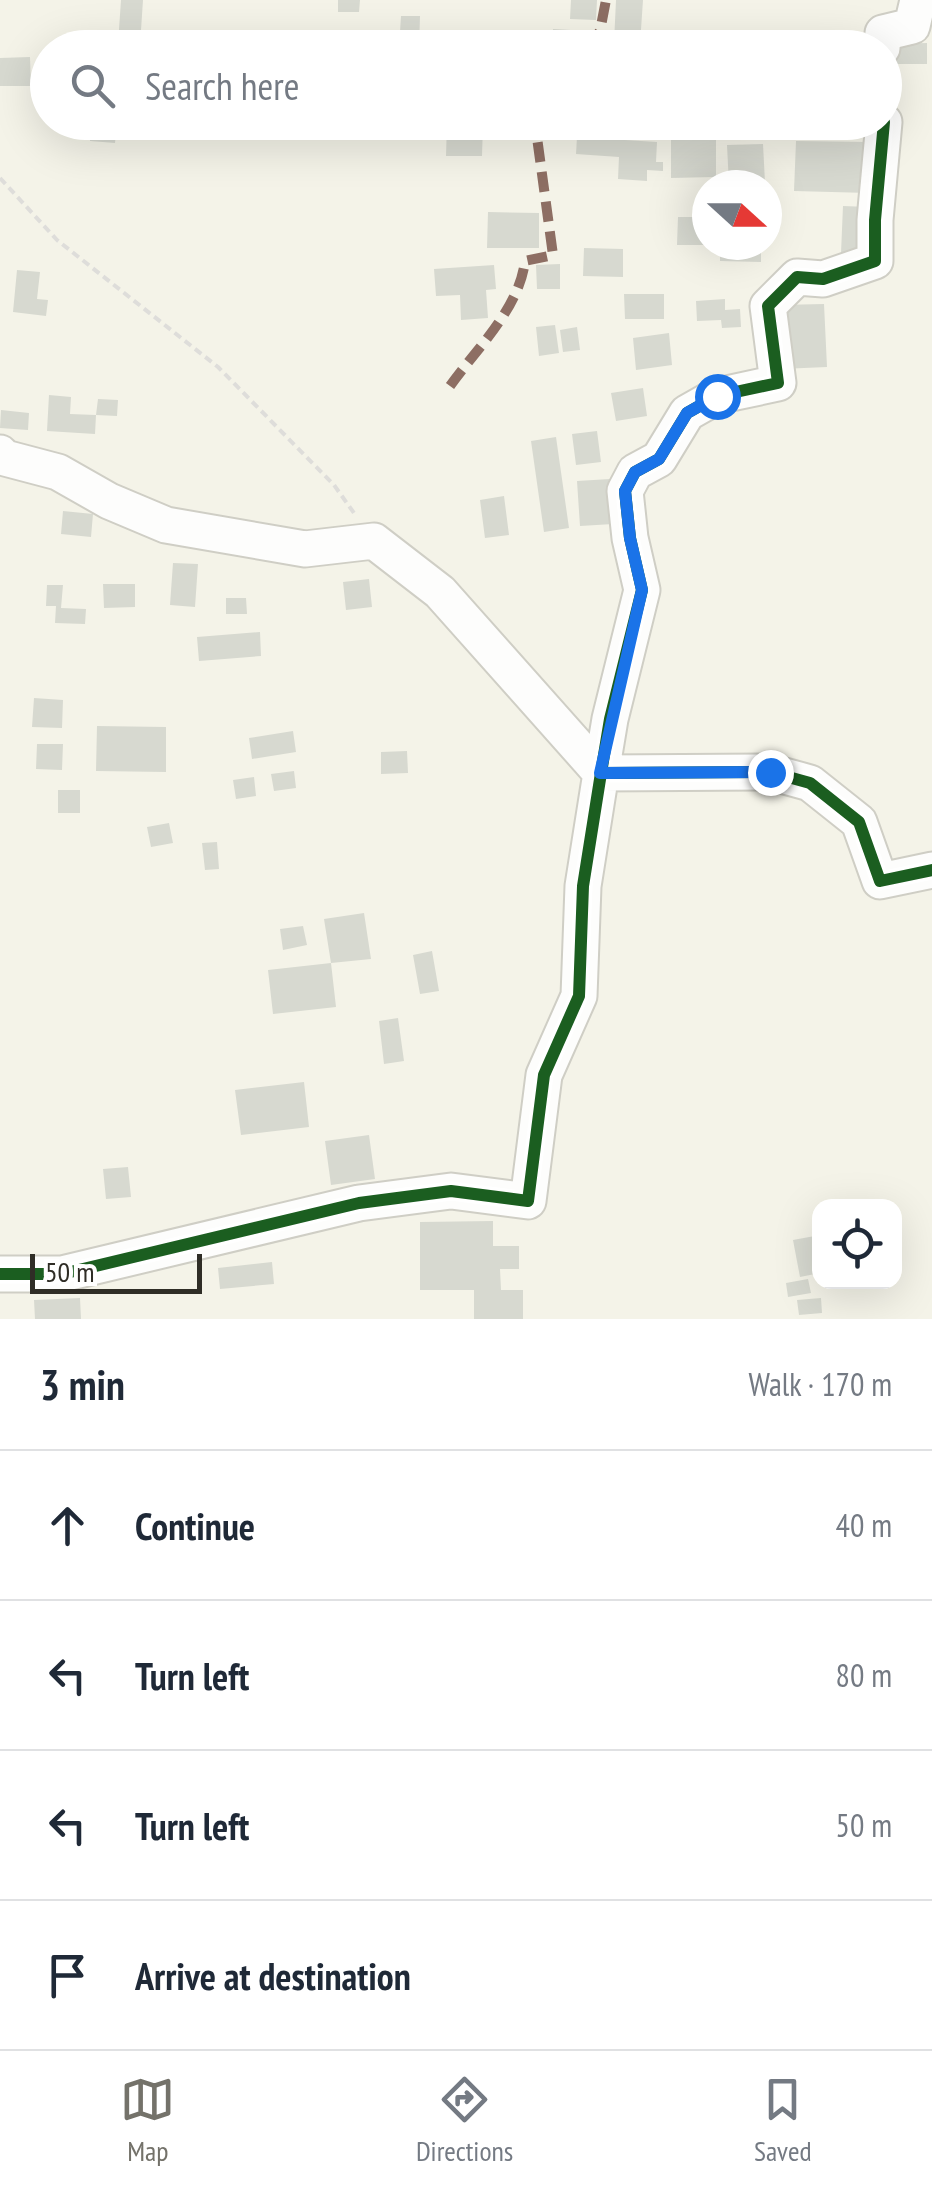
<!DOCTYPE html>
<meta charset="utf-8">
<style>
:root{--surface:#fff;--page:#f2f2f3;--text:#1f2937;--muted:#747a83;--line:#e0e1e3;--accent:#74726a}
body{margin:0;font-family:"PT Sans Narrow",sans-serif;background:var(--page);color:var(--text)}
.controls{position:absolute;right:30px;bottom:30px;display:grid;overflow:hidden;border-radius:20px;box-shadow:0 10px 40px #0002}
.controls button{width:90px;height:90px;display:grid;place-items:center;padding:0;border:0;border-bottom:2px solid var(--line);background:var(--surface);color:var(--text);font:50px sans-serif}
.compass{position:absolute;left:692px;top:170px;width:90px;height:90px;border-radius:50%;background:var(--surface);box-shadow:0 10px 40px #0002;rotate:111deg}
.scale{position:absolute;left:30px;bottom:25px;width:172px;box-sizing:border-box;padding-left:10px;border:5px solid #2f2d26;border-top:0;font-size:28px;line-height:35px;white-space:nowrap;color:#2f2d26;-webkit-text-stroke:8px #fff;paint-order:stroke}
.stop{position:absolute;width:30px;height:30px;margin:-22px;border:8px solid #1a73e8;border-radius:50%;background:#fff}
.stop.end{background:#1a73e8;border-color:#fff;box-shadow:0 2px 10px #0008}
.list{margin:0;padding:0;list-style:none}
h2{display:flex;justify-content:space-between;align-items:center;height:130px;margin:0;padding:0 40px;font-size:42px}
h2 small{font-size:32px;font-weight:400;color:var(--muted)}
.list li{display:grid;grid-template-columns:65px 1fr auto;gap:30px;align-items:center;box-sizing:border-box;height:150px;padding:0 40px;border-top:2px solid var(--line)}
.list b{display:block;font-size:38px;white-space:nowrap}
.list em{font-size:32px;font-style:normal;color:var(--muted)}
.icon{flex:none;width:55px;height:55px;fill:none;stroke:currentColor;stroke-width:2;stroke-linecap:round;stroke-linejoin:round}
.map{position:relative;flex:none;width:932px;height:1319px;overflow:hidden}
.search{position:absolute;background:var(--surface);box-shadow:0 10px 40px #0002;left:30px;right:30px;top:30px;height:110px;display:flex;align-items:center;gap:25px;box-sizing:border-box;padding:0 35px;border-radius:55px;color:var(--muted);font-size:38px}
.sheet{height:730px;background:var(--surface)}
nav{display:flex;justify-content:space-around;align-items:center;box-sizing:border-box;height:140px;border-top:2px solid var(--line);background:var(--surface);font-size:28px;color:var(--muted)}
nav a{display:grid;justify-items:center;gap:5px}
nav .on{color:var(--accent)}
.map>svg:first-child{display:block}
</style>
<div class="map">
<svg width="932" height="1319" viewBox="0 0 932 1319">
<rect width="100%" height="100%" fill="#f4f3e8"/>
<path fill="#d7d9d0" d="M121,0H143L140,45L118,44Z
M338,0H360L359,12H338Z
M571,0H597L596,20L570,19Z
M616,0H643L640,44L614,43Z
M401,16H420L419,48H399Z
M553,29L571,30L570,48H552Z
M927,43V64H890V44Z
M30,57L31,86H0V58Z
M91,122H117L115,143L90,141Z
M447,122L483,124L482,156H446Z
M671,125H716V177L671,178Z
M577,137L657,142L656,162H663V171L647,170V181L618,179L619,157L576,154Z
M796,141L870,142L869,193L794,191Z
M763,144L765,183L729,185L727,145Z
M843,206L869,207L866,254L841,253Z
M488,212L539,213V248H487Z
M678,217H707V245H677Z
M720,245H761V262L720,261Z
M584,248L623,249V277L583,276Z
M560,264V289H537L536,265Z
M494,265L496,289L486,290L488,318L461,320L460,295L436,296L434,269Z
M17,270L40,272L37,299L48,300L46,316L13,312Z
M624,294H664V319H625Z
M725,299V310L740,309L741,327L722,328L721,320L697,321L696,301Z
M824,304L827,367L781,369L779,305Z
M555,325L559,353L539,356L536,327Z
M577,327L580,350L563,352L560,330Z
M669,333L672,365L636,370L633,338Z
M643,388L647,416L616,421L611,393Z
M49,395L71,397L70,414L96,415L95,434L47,431Z
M98,399L118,400L117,416L96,415Z
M1,410L29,413L28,430L0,428Z
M597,431L601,462L576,465L572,434Z
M556,437L569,528L544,532L531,441Z
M610,479L613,524L580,526L577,481Z
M504,496L509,535L485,538L480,500Z
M63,511L93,514L91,537L61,534Z
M173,563L198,564L195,607L170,605Z
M369,579L372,607L346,610L343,582Z
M103,584H135V607L104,608Z
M47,585H63L61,608L86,609L85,624L55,623L56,606H46Z
M226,598H246L247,614H226Z
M260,632L261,656L199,661L197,637Z
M34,698L63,700L62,728L32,727Z
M97,726L166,727V772L96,771Z
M293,731L296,752L252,759L249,738Z
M37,744H63L62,770L36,769Z
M407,751L408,773L381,774V752Z
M294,771L296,788L274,791L271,774Z
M254,777L256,796L236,799L233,780Z
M58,790H80V813H58Z
M169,823L173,843L151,847L147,827Z
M217,842L219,869L205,870L202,843Z
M364,913L371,959L331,963L324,919Z
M303,926L307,945L283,950L280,929Z
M432,951L439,991L420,994L413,955Z
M331,963L336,1007L273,1014L268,970Z
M398,1018L404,1061L384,1064L379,1021Z
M304,1082L309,1127L241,1135L235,1090Z
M369,1135L375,1179L331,1185L325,1141Z
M128,1167L131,1197L106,1199L103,1169Z
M493,1221V1246H519V1269H500L501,1290H523V1319H474V1290H420V1222Z
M820,1235V1273L800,1277L793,1240Z
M272,1262L274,1284L220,1289L218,1268Z
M808,1279L811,1293L788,1297L786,1283Z
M80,1298L81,1319H35L34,1300Z
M821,1298L822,1313L799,1315L797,1300Z"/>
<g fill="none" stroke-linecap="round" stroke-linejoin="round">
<g stroke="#cfcec5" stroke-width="39">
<path id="minor" d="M882,48L883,33L912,26L918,0
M0,453L5,458L58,472L109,501L166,525L305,549L374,541L440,592L601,773
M601,773L610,719L642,590L630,538L625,491L635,472L659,459L687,413L717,396L778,383L768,306L797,277L823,279L875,261V220L884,122
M0,1274H62L359,1203L451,1191L528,1201L544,1075L579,996L583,886L601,773L770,772L810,783L859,822L880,881L932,870"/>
</g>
<path stroke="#deddda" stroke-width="4" stroke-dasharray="8 5" stroke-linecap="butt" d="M0,178L57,240L218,367L334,485L354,513"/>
<use href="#minor" stroke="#fdfdfc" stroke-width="35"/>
<path stroke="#8d6e63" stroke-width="10" stroke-dasharray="20 10" stroke-linecap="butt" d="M588,48L600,31L606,0
M450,386C477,348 519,309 525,261L553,255L536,130L541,122"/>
<g stroke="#fff" stroke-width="19">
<path id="cycleway" d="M601,773L610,719L642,590L630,538L625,491L635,472L659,459L687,413L717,396L778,383L768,306L797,277L823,279L875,261V220L884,122
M0,1274H62L359,1203L451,1191L528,1201L544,1075L579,996L583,886L601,773L770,772L810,783L859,822L880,881L932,870"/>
</g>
<use href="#cycleway" stroke="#1b5e20" stroke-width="12"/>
</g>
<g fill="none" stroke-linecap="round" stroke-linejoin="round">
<path stroke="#1a73e8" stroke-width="12" d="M717,396L687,413L659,459L635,472L625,491L630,538L642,590L600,773L770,772"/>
</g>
</svg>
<div class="controls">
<button><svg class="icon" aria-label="locate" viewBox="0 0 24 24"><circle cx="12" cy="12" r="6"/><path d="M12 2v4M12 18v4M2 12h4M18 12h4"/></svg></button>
</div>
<svg class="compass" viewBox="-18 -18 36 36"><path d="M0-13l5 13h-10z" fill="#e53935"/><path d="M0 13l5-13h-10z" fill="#747a83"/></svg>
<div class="scale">50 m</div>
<div class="stop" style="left:717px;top:396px"></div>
<div class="stop end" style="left:770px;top:772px"></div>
<div class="search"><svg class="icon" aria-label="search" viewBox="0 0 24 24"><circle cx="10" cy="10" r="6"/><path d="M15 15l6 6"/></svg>Search here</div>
</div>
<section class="sheet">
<h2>3 min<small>Walk · 170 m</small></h2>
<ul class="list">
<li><svg class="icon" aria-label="ahead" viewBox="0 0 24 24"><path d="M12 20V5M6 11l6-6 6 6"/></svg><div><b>Continue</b></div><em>40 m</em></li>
<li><svg class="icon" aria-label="left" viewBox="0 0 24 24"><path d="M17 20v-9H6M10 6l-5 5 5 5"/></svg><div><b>Turn left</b></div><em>80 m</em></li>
<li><svg class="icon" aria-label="left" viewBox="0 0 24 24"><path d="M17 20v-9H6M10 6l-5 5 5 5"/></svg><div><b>Turn left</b></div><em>50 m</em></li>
<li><svg class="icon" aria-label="arrive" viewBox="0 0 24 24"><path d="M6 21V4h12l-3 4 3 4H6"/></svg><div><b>Arrive at destination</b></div></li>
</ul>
</section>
<nav>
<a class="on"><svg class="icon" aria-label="map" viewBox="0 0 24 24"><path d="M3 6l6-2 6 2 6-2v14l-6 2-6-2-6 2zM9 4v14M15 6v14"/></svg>Map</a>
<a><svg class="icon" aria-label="directions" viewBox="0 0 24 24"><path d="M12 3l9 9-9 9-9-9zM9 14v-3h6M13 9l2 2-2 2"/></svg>Directions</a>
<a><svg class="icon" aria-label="saved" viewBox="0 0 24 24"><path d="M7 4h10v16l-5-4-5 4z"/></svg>Saved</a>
</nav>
